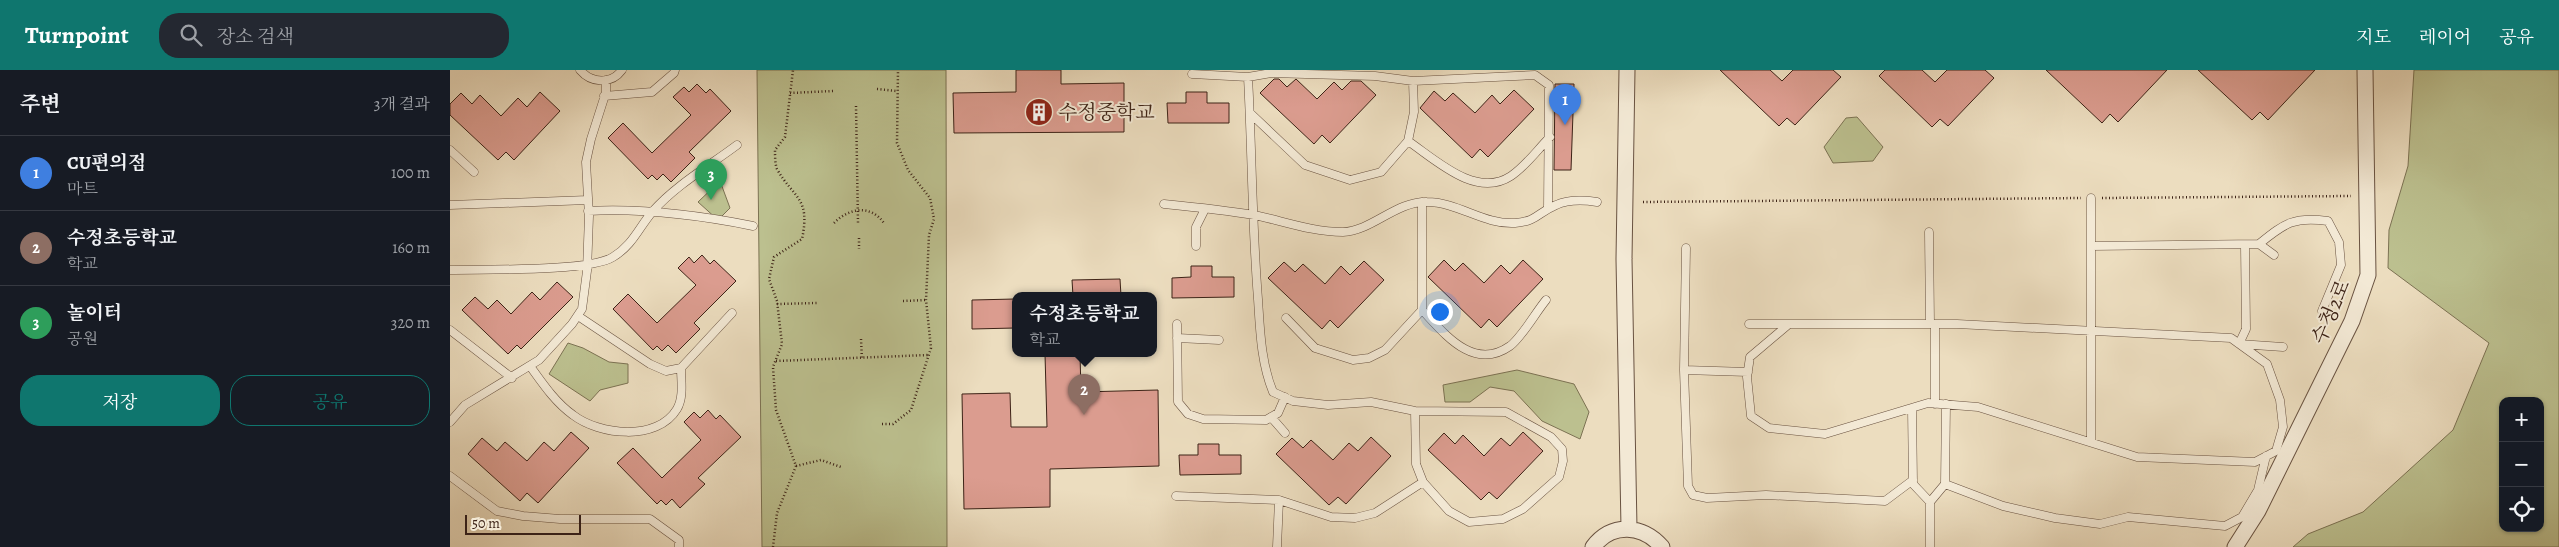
<!DOCTYPE html>
<html lang="ko">
<meta charset="utf-8">
<style>
:root{--surface:#171b24;--page:#242831;--text:#f1f3f6;--muted:#9ea1a6;--line:#363941;--accent:#0f766e}
body{margin:0;font-family:Alegreya,"Noto Serif KR",serif;background:var(--page);color:var(--text)}
.controls{position:absolute;right:15px;bottom:15px;display:grid;overflow:hidden;border-radius:10px;box-shadow:0 1px 4px #0004}
.controls button{width:45px;height:45px;display:grid;place-items:center;padding:0;border:0;border-bottom:1px solid var(--line);background:var(--surface);color:var(--text);font:25px sans-serif}
.scale{position:absolute;left:15px;bottom:12px;width:116px;box-sizing:border-box;padding-left:5px;border:2px solid #3d2317;border-top:0;font-size:14px;line-height:18px;white-space:nowrap;color:#3d2317;-webkit-text-stroke:4px #f3e9d5;paint-order:stroke}
.you{position:absolute;left:989px;top:241px;width:18px;height:18px;margin:-12px;border:4px solid #fff;border-radius:50%;background:#1a73e8;box-shadow:0 0 0 8px #1a73e833}
.badge{display:grid;place-items:center;width:32px;height:32px;border-radius:50%;background:var(--accent);color:#fff;font-size:16px;font-weight:700}
.pin{position:absolute;translate:-50% -41px;filter:drop-shadow(0 1px 2px #0008)}
.pin::after{content:'';position:absolute;top:26px;width:18px;height:15px;background:inherit;clip-path:polygon(0 0,100% 0,50% 100%)}
.popup{position:absolute;left:562px;top:222px;width:145px;height:65px;box-sizing:border-box;display:grid;place-content:center;border-radius:10px;background:var(--surface);filter:drop-shadow(0 1px 4px #0005);font-size:16px;white-space:nowrap;color:var(--muted)}
.popup b{font-size:19px;color:var(--text)}
.popup::after{content:'';position:absolute;left:50%;top:100%;margin-left:-10px;border:10px solid transparent;border-top-color:var(--surface)}
.list{margin:0;padding:0;list-style:none}
h2{display:flex;justify-content:space-between;align-items:center;height:65px;margin:0;padding:0 20px;font-size:21px}
h2 small{font-size:16px;font-weight:400;color:var(--muted)}
.list li{display:grid;grid-template-columns:32px 1fr auto;gap:15px;align-items:center;box-sizing:border-box;height:75px;padding:0 20px;border-top:1px solid var(--line)}
.list b{display:block;font-size:19px;white-space:nowrap}
.list p{margin:0;font-size:16px;white-space:nowrap;color:var(--muted)}
.list em{font-size:16px;font-style:normal;color:var(--muted)}
.actions{display:flex;gap:10px;padding:15px 20px}
.actions a{flex:1;padding:11px 0;border:1px solid var(--accent);border-radius:20px;text-align:center;font-size:18px;color:var(--accent)}
.actions .main{background:var(--accent);color:#fff}
.icon{flex:none;width:28px;height:28px;fill:none;stroke:currentColor;stroke-width:2;stroke-linecap:round;stroke-linejoin:round}
.map{position:relative;flex:none;width:2109px;height:477px;overflow:hidden}
header{display:flex;align-items:center;gap:30px;box-sizing:border-box;height:70px;padding:0 25px;background:var(--accent);color:#fff}
header strong{font-size:24px}
nav{display:flex;gap:28px;margin-inline-start:auto;font-size:18px}
.search{width:350px;height:45px;background:var(--page);display:flex;align-items:center;gap:12px;box-sizing:border-box;padding:0 18px;border-radius:20px;color:var(--muted);font-size:19px}
main{display:flex}
aside{flex:1;background:var(--surface)}
.map>svg:first-child{display:block}
</style>
<header>
<strong>Turnpoint</strong>
<div class="search"><svg class="icon" aria-label="search" viewBox="0 0 24 24"><circle cx="10" cy="10" r="6"/><path d="M15 15l6 6"/></svg>장소 검색</div>
<nav><a>지도</a><a>레이어</a><a>공유</a></nav>
</header>
<main>
<aside>
<h2>주변<small>3개 결과</small></h2>
<ul class="list">
<li><span class="badge" style="background:#3f7fe0">1</span><div><b>CU편의점</b><p>마트</p></div><em>100 m</em></li>
<li><span class="badge" style="background:#8d6e63">2</span><div><b>수정초등학교</b><p>학교</p></div><em>160 m</em></li>
<li><span class="badge" style="background:#2e9e5b">3</span><div><b>놀이터</b><p>공원</p></div><em>320 m</em></li>
</ul>
<div class="actions"><a class="main">저장</a><a>공유</a></div>
</aside>
<div class="map">
<svg width="2109" height="477" viewBox="0 0 2109 477">
<rect width="100%" height="100%" fill="#ecddbf"/>
<filter id="stains"><feTurbulence type="fractalNoise" baseFrequency=".004" numOctaves="4"/><feColorMatrix values="0 0 0 0 .2 0 0 0 0 .09 0 0 0 0 .02 0 0 0 .5 -.17"/></filter>
<radialGradient id="worn" r=".72"><stop offset=".6" stop-color="#630" stop-opacity="0"/><stop offset="1" stop-color="#630" stop-opacity=".3"/></radialGradient>
<path fill="#bcc08f" stroke="#7c7253" fill-rule="evenodd" d="M307,0H496L497,477H312Z
M1964,0H2109V477H1843L1858,464L1913,442L2003,360L2039,273L1938,198L1939,160L1958,96ZM2053,331H2090V458H2053Z
M1407,47L1433,77L1423,91L1383,93L1374,77L1396,48Z
M270,111L280,138L268,150L248,132Z
M118,273L133,278L159,292L178,294V313L150,320L140,331L99,304Z
M1067,300L1124,314L1139,342L1130,369L1092,351L1064,321L1040,317L1020,332H995L993,315Z"/>
<path fill="#db9c8f" stroke="#3d2317" d="M566,0H611V14L674,13V62L504,63L503,23L566,22Z
M1270,0H1320L1332,11L1343,0H1383L1391,7L1345,55L1337,48L1329,56Z
M1435,0H1472L1485,12L1497,0H1535L1544,8L1498,56L1490,49L1482,57L1429,6Z
M1596,0H1717L1668,52L1660,44L1652,53Z
M1748,0H1865L1818,50L1810,42L1802,50Z
M824,9H829L837,17L846,9L867,29L884,12L892,20L901,11H911L926,25L880,73L872,65L864,74L810,23Z
M247,14L256,23L260,19L281,41L239,82L245,88L221,112L213,104L207,110L202,105L198,109L158,68L173,53L202,83L241,45L223,27L234,17L239,22Z
M1105,14H1124L1121,100H1104Z
M1064,20L1084,39L1038,87L1030,79L1022,88L970,38L984,21L995,31L1003,23L1025,43L1042,25L1050,34Z
M90,22L110,41L64,90L56,82L48,90L0,45V34L11,23L22,34L30,25L51,46L68,28L77,37Z
M736,22H757V33H779V53H718L717,33H736Z
M252,185L260,194L264,190L286,211L244,253L250,259L226,283L218,275L212,281L207,276L203,280L163,239L178,224L207,253L246,215L228,198L239,187L244,193Z
M994,190L1005,201L1013,193L1034,213L1051,195L1060,204L1073,190L1093,209L1047,257L1039,249L1031,258L978,207Z
M914,191L934,210L888,258L880,250L872,259L818,208L834,192L845,202L853,194L875,214L891,196L900,205Z
M741,196H762V207H784V227L722,228V208L741,207Z
M670,209L671,226H623L622,210Z
M107,212L123,227L71,279L67,275L58,284L12,240L25,227L38,239L47,230L61,244L82,222L90,230Z
M565,229V258L522,259V230Z
M595,284H630L631,322L708,320L709,396L600,399V437L514,439L512,324L560,323L561,357H597Z
M258,340L266,349L270,345L291,367L248,408L255,414L230,438L222,429L216,435L211,430L207,434L167,393L183,378L212,408L251,370L234,352L244,342L250,348Z
M121,362L139,378L88,433L77,423L70,431L18,384L32,368L47,381L55,372L77,391L94,372L104,381Z
M1073,362L1093,381L1047,429L1039,422L1031,430L978,380L994,363L1005,374L1013,365L1034,386L1051,368L1060,376Z
M921,367L941,386L896,434L888,427L879,435L826,384L842,368L853,378L861,370L883,390L899,373L908,381Z
M748,374H769V385H791V404L730,405L729,385H748Z"/>
<g fill="none" stroke-linecap="round" stroke-linejoin="round">
<g stroke="#695241" stroke-width="9">
<path id="service" d="M130,0C141,13 161,15 172,0
M742,4L798,7L821,3L925,6L963,11L1085,5L1099,15L1098,139
M798,7C802,81 802,155 808,229C810,260 811,293 823,322L843,331L878,335L921,332L965,341L1056,342L1101,367L1112,379L1113,391L1109,407L1073,439L1053,449L1019,452L999,441L973,412L966,394L965,341
M154,26L202,22L224,3L225,0
M800,43L855,95L900,110L931,102L958,71L964,42L963,11
M958,71C986,90 1026,129 1061,106C1076,96 1088,79 1100,67
M0,80L24,102
M972,132V240C994,263 1023,302 1060,276C1072,267 1086,242 1096,230
M714,134C744,137 774,140 804,145C833,151 862,162 893,162C922,161 946,131 977,132C1008,132 1034,155 1065,153C1088,151 1087,143 1106,135C1117,130 1134,130 1147,132
M0,135L138,130
M138,141C194,138 248,145 303,156
M1479,162L1480,254
M1809,174C1834,154 1843,146 1878,151L1889,172L1891,195L1872,241
M1795,175L1796,259L1789,274L1833,277
M746,176V157L755,139
M1641,176L1809,174L1824,185
M1236,178L1234,300L1238,416L1243,425L1257,428L1316,425L1435,431L1463,410
M0,200C33,199 139,202 163,187C183,175 189,157 203,141C226,115 259,96 287,75
M128,246L200,294L216,301L231,298L282,243
M836,248L865,278L903,290L919,288L935,280L972,240
M727,254L728,332L738,344L753,349L816,350L828,343L835,327
M1299,254H1339
M1339,254H1507L1781,268L1817,294L1830,330L1833,357L1826,381L1805,392L1687,387L1528,337L1478,333L1375,364L1319,358L1301,346L1297,307L1300,287Z
M0,260L62,308
M727,268L769,270
M80,296C93,314 105,332 123,345C149,365 207,372 227,339C234,327 231,311 231,298
M1234,300L1298,302
M1485,334V254
M1462,338L1463,414L1480,432
M821,347L835,363
M0,352L15,335L89,290L122,254L132,239L137,201L139,146L136,92L141,69L156,22V10
M1641,372V128
M0,406L47,441L73,446L110,449H200L229,470V477
M1495,414L1553,436L1605,448L1650,454L1678,447L1775,456L1792,447L1808,420L1816,386
M726,426L829,430L881,447L905,448L925,443L973,412
M827,477L829,430
M1480,477V432L1495,414L1496,334"/>
</g>
<g stroke="#695241" stroke-width="17">
<path id="minor" d="M1177,0L1174,189L1179,458
M1143,477C1162,452 1193,455 1212,477
M1785,477L1808,441L1902,251L1918,205L1915,0"/>
</g>
<path stroke="#3d2317" stroke-width="2.5" stroke-dasharray="1 2.5" stroke-linecap="butt" d="M427,19L446,21
M340,23L383,21
M406,36L408,153
M1652,128L1901,126
M1193,132L1631,128
M384,153C399,138 420,134 434,153
M409,168V179
M453,231L476,230
M327,234L367,233
M411,269L412,290
M326,291L478,285
M432,354H443L461,340L481,278L476,230L479,165L484,149L480,128L458,100L447,73L448,0
M346,396L371,390L391,397
M323,477L327,443L346,396L326,340L323,297L332,274L327,231L319,209L324,187L352,169C361,127 343,128 327,99C325,94 325,86 325,80L335,67L343,0"/>
<use href="#service" stroke="#f3e9d5" stroke-width="8"/>
<use href="#minor" stroke="#f3e9d5" stroke-width="15"/>
</g>
<defs>
<g id="building-disc" transform="scale(1.4375)"><circle r="9.5" fill="#8f2418" stroke="#f3e9d5"/><path d="M-4-6H4V6H1V3H-1V6H-4ZM-2.5-4.3h1.7v1.8h-1.7ZM.8-4.3h1.7v1.8H.8ZM-2.5-1h1.7V.8h-1.7ZM.8-1h1.7V.8H.8Z" fill="#fff"/></g>
</defs>
<g fill-rule="evenodd">
<use href="#building-disc" x="589" y="42"/>
</g>
<g text-anchor="middle" dominant-baseline="central" stroke-width="4" stroke-linejoin="round" paint-order="stroke">
<g font-size="20" fill="#3d2317" stroke="#f3e9d5" text-anchor="start">
<text x="608" y="42">수정중학교</text>
</g>
<g font-size="20" fill="#3d2317" stroke="#f3e9d5">
<text transform="translate(1881 242) rotate(-67)">수청2로</text>
</g>
</g>
<rect width="100%" height="100%" filter="url(#stains)"/>
<rect width="100%" height="100%" fill="url(#worn)"/>
</svg>
<div class="controls">
<button>+</button>
<button>−</button>
<button><svg class="icon" aria-label="locate" viewBox="0 0 24 24"><circle cx="12" cy="12" r="6"/><path d="M12 2v4M12 18v4M2 12h4M18 12h4"/></svg></button>
</div>
<div class="scale">50 m</div>
<div class="you"></div>
<div class="pin badge" style="left:1115px;top:55px;background:#3f7fe0">1</div>
<div class="pin badge" style="left:634px;top:345px;background:#8d6e63">2</div>
<div class="popup"><b>수정초등학교</b>학교</div>
<div class="pin badge" style="left:261px;top:130px;background:#2e9e5b">3</div>
</div>
</main>
